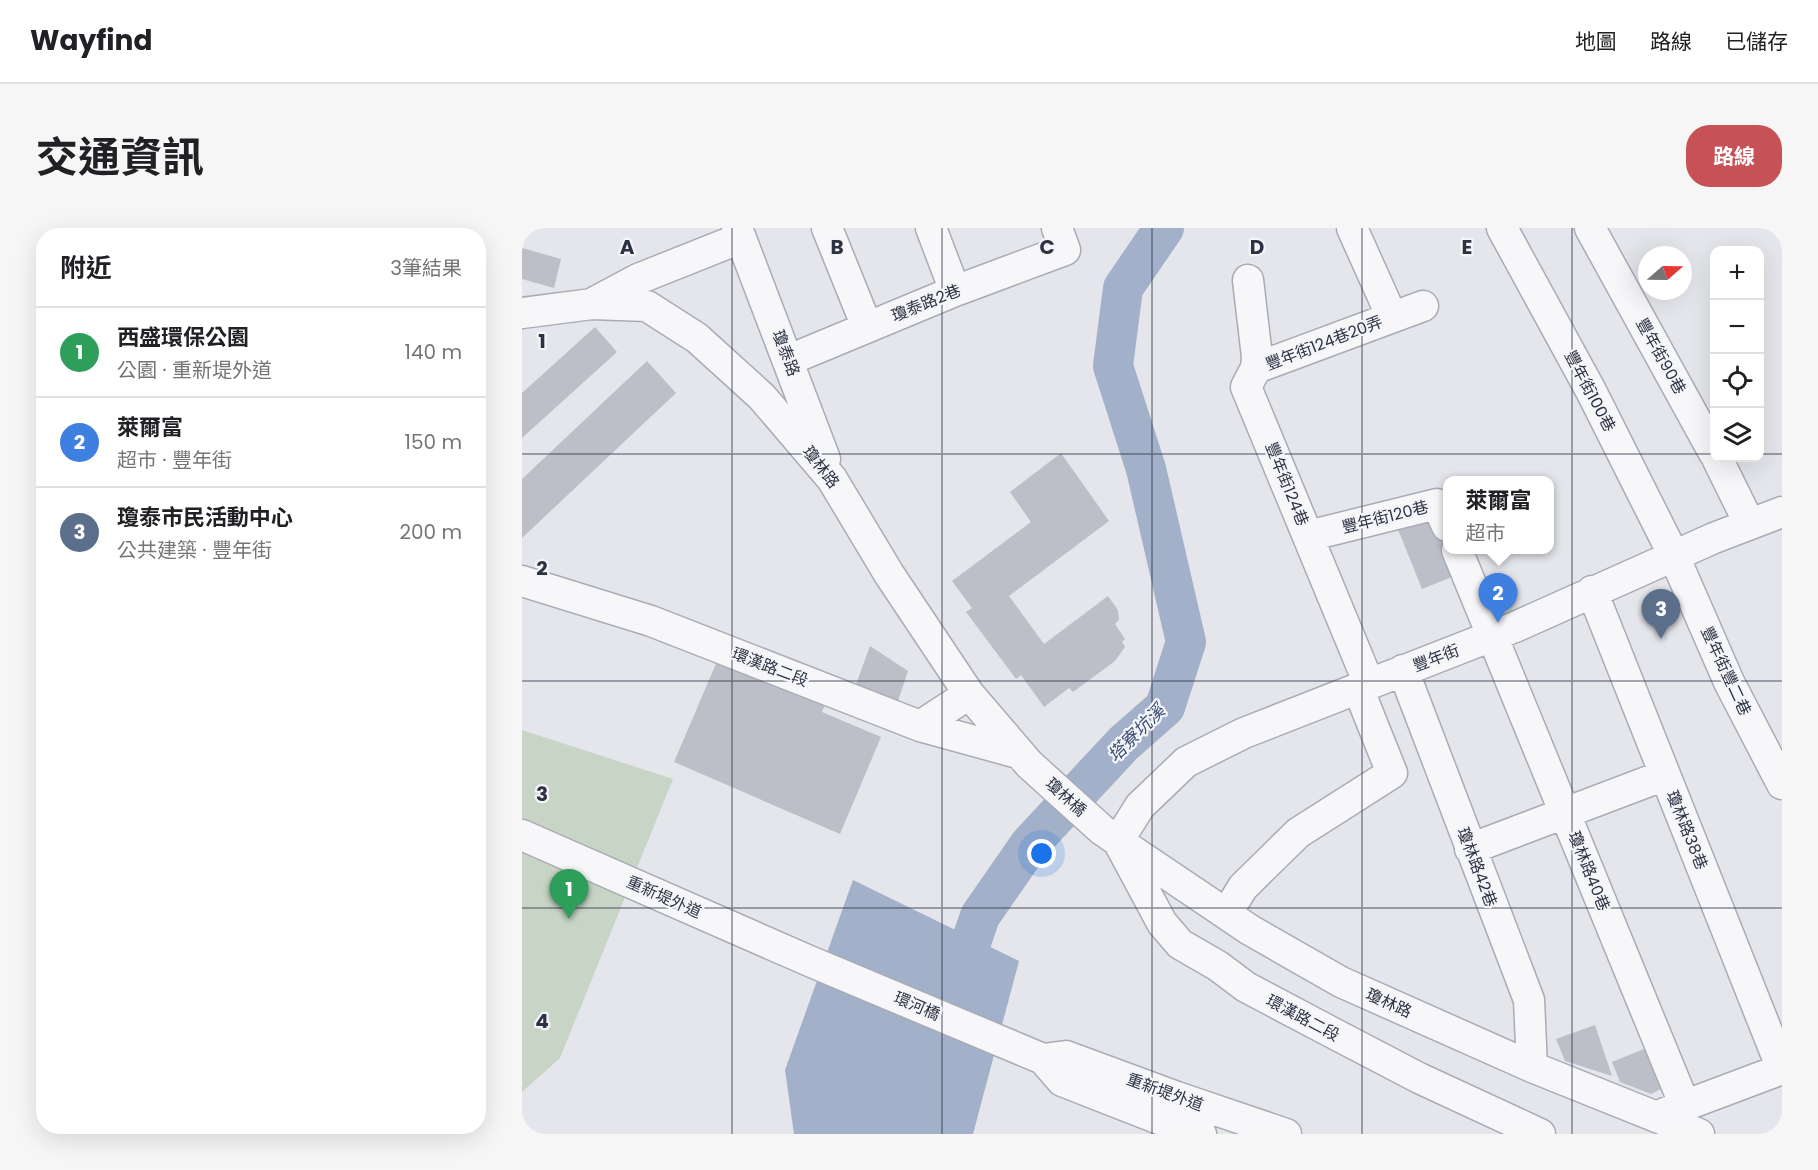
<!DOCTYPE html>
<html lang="zh-TW">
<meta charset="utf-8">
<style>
:root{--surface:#fff;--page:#f6f6f6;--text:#202124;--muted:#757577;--line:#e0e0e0;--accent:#c75256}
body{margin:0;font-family:Poppins,"Noto Sans TC",sans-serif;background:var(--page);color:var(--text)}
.controls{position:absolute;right:18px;top:18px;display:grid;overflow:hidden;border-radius:12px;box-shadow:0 6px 24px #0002}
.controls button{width:54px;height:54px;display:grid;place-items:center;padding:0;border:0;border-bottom:2px solid var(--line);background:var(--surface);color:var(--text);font:30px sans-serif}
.compass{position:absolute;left:1116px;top:18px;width:54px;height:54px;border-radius:50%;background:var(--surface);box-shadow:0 6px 24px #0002;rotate:70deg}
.you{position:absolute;left:520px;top:626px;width:21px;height:21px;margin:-15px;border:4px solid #fff;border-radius:50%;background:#1a73e8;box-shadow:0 0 0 9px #1a73e833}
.badge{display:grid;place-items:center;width:39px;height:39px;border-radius:50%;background:var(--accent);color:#fff;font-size:20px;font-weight:700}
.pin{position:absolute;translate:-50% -50px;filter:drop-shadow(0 2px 3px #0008)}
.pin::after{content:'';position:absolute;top:32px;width:21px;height:18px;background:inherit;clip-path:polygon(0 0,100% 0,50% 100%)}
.popup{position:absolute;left:921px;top:248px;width:111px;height:78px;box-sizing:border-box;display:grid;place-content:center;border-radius:12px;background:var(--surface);filter:drop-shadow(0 2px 4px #0005);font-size:20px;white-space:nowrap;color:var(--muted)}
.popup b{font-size:22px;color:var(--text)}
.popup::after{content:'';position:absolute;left:50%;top:100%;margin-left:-12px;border:12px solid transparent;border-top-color:var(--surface)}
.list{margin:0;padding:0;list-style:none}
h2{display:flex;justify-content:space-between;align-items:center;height:78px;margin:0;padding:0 24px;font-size:26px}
h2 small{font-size:20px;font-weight:400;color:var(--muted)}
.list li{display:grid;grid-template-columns:39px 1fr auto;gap:18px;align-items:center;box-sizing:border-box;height:90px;padding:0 24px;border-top:2px solid var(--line)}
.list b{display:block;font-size:22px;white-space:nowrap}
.list p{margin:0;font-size:20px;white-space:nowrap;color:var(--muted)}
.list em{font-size:20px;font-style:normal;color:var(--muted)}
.icon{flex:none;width:33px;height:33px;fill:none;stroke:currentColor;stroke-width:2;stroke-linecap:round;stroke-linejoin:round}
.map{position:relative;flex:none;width:1260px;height:906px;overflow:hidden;border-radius:24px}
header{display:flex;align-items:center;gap:36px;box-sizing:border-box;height:84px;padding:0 30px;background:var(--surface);border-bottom:2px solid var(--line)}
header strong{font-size:28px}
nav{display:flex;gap:33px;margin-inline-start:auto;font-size:21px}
.intro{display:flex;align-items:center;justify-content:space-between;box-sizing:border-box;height:144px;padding:0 36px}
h1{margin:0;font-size:42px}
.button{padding:15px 27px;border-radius:24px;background:var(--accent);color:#fff;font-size:21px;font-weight:700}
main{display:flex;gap:36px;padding:0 36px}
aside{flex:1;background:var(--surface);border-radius:24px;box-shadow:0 6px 24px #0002}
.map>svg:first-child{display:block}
</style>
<header>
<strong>Wayfind</strong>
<nav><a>地圖</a><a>路線</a><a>已儲存</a></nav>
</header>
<div class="intro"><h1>交通資訊</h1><a class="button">路線</a></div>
<main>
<aside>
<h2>附近<small>3筆結果</small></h2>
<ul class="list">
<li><span class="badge" style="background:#2e9e5b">1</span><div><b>西盛環保公園</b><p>公園 · 重新堤外道</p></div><em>140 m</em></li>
<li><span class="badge" style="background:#3f7fe0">2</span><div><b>萊爾富</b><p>超市 · 豐年街</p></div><em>150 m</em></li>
<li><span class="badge" style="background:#5c6f8a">3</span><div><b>瓊泰市民活動中心</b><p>公共建築 · 豐年街</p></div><em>200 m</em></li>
</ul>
</aside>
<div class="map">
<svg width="1260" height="906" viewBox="0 0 1260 906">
<rect width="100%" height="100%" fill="#e4e6eb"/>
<path fill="#c8d5c6" d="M0,502L151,551L38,830L0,864Z"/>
<path fill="#a2b0c9" d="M331,652L497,733L451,906H272L263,842Z"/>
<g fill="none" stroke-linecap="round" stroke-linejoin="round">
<path stroke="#a2b0c9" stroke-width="40" d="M433,762L458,688L508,616L601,516L643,479L664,414L624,241L591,138L601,60L642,0"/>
</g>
<path fill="#bcbfc8" d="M0,20L39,31L32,60L0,51Z
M73,99L95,124L0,210V165Z
M125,133L154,165L0,310V251Z
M539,225L587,293L487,368L522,416L586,368L596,382L597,392L593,396L603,411L600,414L603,419L593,433L551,464L547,460L522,479L499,447L494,451L444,384L450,380L430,353L509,294L488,264Z
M913,279L940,345L900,361L873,294Z
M348,418L386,443L376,473L333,459Z
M196,431L303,477L300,484L359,509L318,606L152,534Z
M1073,797L1090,848L1043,833L1034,811Z
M1122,821L1139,861L1129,866L1098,854L1090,834Z"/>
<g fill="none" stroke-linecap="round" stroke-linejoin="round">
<g stroke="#a9acb5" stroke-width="33">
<path id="minor" d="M215,0L303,231
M305,0L345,99
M409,0L433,63
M830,0L870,89
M980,0L1069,163L1152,328L1207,454L1260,556
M1068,0L1192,225
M726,52L735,129L734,140L724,159L847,456
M71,75L116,51L219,10
M0,85L70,76L125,78L175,110L240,169L310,251L367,346L447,466L507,536L580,602L596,613L728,702L819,754L1010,839L1177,906
M267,132L433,63L543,22L535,0
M734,140L901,78
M1195,230L1227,295
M786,308L915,276L925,298
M935,322L1163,878
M0,353L129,393L398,498L496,525
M1070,363L1260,841
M881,442L1007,772L1010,839
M398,498L447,466
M0,607L285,732L521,831L540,853L650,896L679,906
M948,621L1143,547
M705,685L721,659L776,605L870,545L836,460
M521,831L544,828L655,869L764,906
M1143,885L1260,841
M1018,906L897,850L809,804L724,759L696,738L658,716L640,695L596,613L618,578L664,534L722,505L993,399L1192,310L1260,284"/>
</g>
<use href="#minor" stroke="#f7f7fa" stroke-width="30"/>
</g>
<path fill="none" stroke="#2d3243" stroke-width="1.5" stroke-opacity="0.55" d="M210,0V906M420,0V906M630,0V906M840,0V906M1050,0V906M0,226H1192M1238,226H1260M0,453H1260M0,680H1260"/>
<g text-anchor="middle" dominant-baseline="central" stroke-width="4.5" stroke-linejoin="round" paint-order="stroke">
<g font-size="16" fill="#2d3243" stroke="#f4f5f8">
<text transform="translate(404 75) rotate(-22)">瓊泰路2巷</text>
<text transform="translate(802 115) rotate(-21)">豐年街124巷20弄</text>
<text transform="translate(264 125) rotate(69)">瓊泰路</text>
<text transform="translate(1139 128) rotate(61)">豐年街90巷</text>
<text transform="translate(1068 163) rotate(62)">豐年街100巷</text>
<text transform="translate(299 239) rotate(52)">瓊林路</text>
<text transform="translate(765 256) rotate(68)">豐年街124巷</text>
<text transform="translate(863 289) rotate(-14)">豐年街120巷</text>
<text transform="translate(914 430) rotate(-21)">豐年街</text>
<text transform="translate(248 439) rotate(21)">環漢路二段</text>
<text transform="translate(1204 443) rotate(65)">豐年街豐二巷</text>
<text transform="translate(544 569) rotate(42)">瓊林橋</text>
<text transform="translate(1165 602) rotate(68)">瓊林路38巷</text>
<text transform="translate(955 639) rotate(69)">瓊林路42巷</text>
<text transform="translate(1067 643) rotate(68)">瓊林路40巷</text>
<text transform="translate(142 669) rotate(24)">重新堤外道</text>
<text transform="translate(867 775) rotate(24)">瓊林路</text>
<text transform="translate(395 778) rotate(23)">環河橋</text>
<text transform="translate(781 790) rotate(28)">環漢路二段</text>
<text transform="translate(643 864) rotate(20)">重新堤外道</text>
</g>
<g font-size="18" font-style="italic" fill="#394c75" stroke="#f4f5f8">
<text transform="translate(614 505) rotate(-45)">塔寮坑溪</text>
</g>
</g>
<g font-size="20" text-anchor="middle" font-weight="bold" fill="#2d3243" stroke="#f4f5f8" stroke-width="4.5" stroke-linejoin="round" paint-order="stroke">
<text x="105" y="26">A</text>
<text x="315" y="26">B</text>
<text x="525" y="26">C</text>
<text x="735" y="26">D</text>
<text x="945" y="26">E</text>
<text x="20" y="120">1</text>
<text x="20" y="347">2</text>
<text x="20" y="573">3</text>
<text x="20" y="800">4</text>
</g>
</svg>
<div class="controls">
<button>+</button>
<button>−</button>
<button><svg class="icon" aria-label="locate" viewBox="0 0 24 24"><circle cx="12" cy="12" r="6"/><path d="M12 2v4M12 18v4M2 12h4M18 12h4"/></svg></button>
<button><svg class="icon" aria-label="layers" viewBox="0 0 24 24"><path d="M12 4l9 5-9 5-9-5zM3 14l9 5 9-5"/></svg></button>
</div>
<svg class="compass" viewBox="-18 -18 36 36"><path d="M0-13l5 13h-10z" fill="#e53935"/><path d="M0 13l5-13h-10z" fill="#757577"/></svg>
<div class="you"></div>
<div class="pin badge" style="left:47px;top:691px;background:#2e9e5b">1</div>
<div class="pin badge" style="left:976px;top:395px;background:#3f7fe0">2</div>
<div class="popup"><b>萊爾富</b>超市</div>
<div class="pin badge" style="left:1139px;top:411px;background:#5c6f8a">3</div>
</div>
</main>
